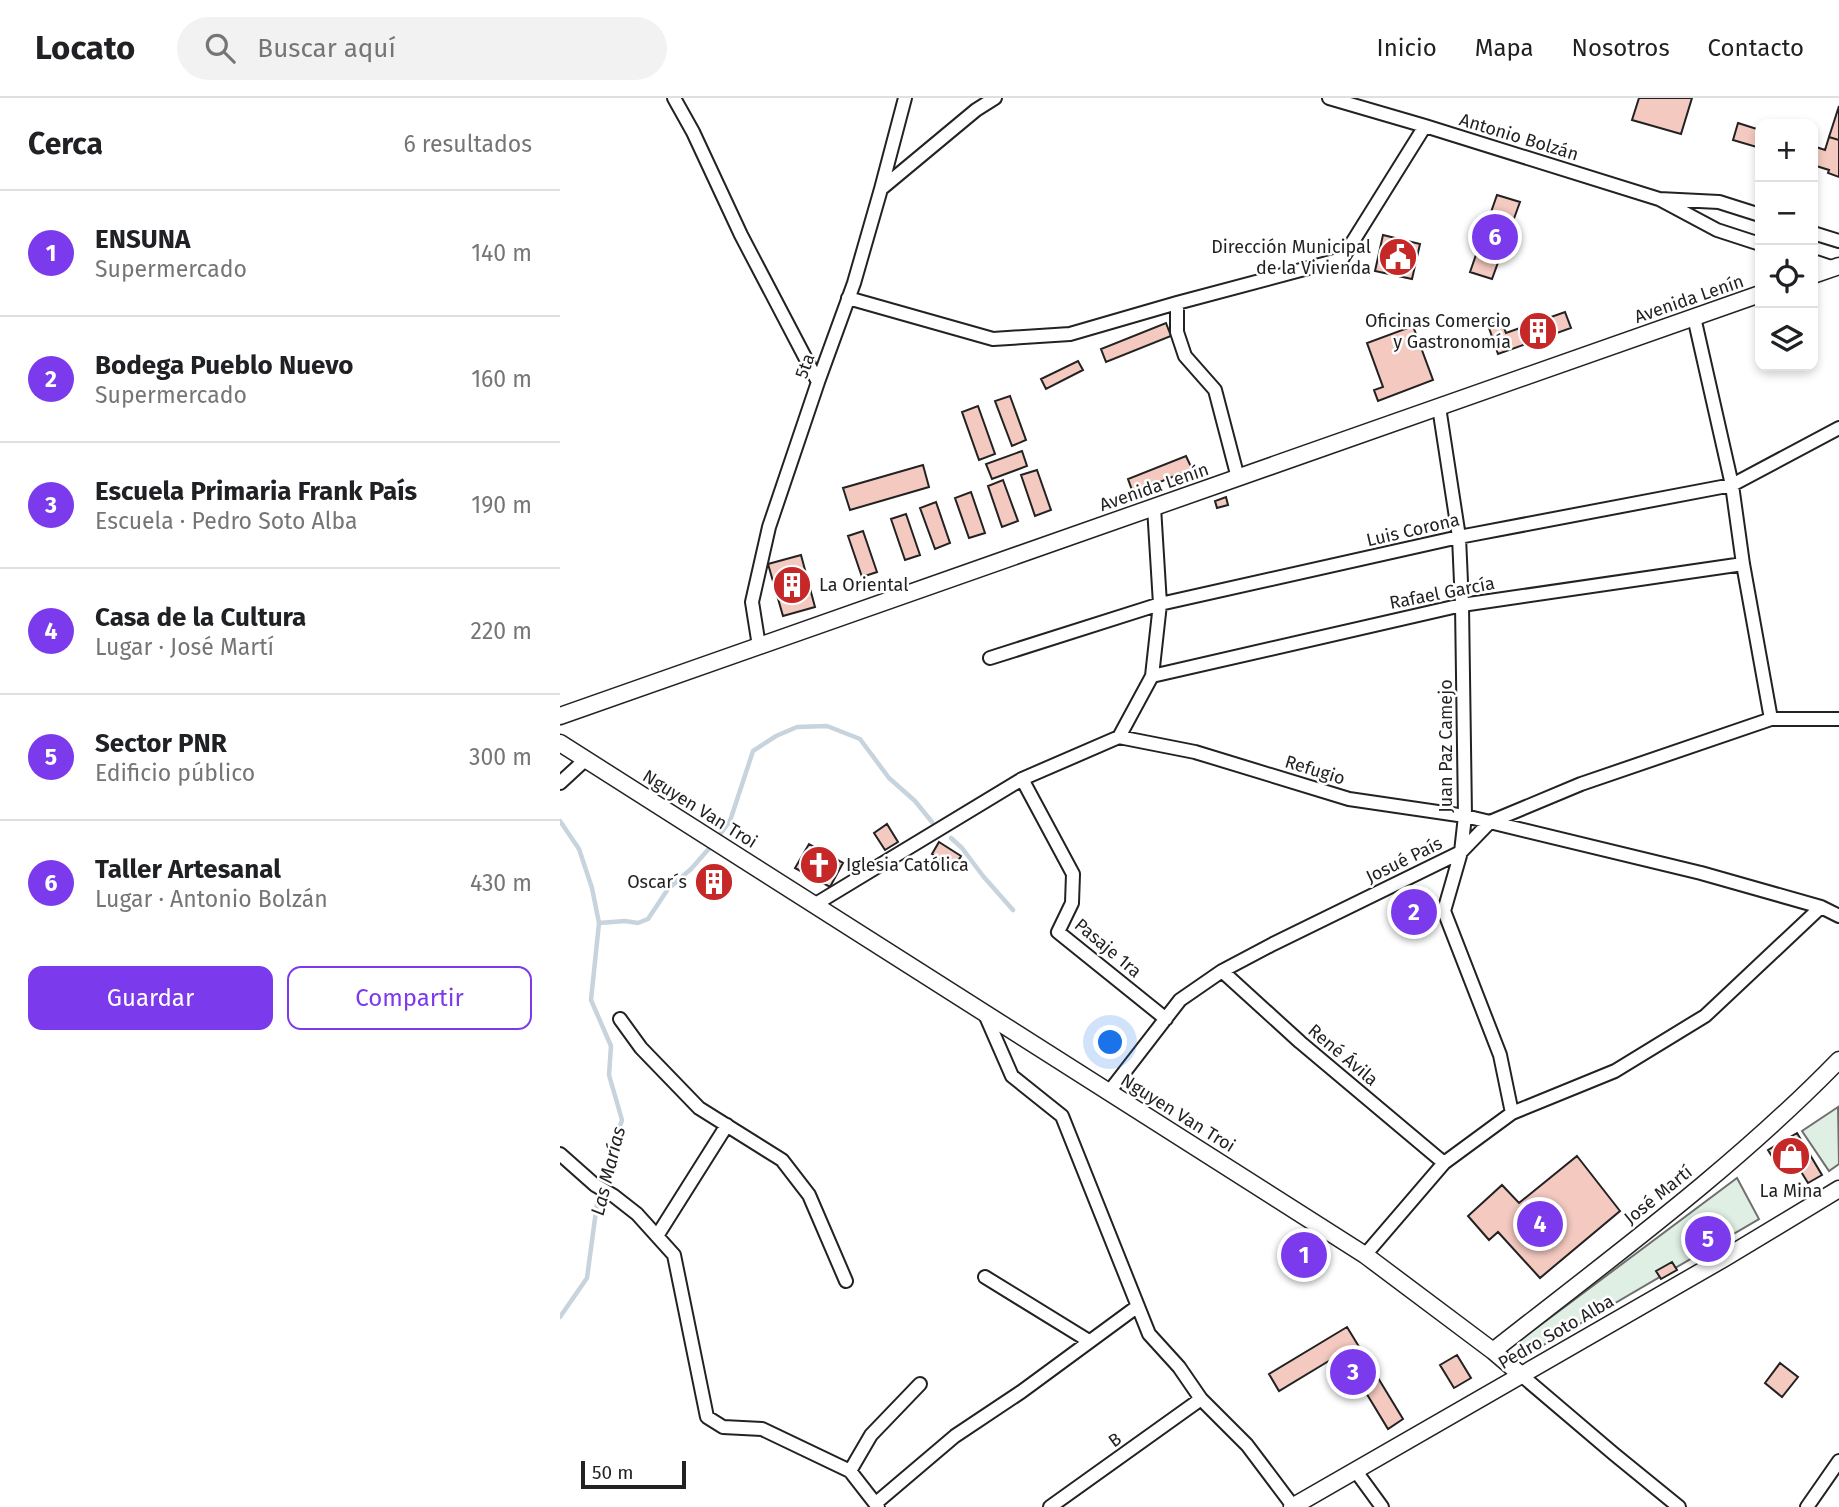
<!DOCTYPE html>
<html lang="es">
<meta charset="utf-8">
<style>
:root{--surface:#fff;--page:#f2f2f2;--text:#202124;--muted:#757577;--line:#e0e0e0;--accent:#7c3aed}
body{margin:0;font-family:"Fira Sans",sans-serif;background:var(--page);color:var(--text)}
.controls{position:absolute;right:21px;top:21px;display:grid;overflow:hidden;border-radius:14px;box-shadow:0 4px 10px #0003}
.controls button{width:63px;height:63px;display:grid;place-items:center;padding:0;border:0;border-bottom:2px solid var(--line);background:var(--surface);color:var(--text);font:35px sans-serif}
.scale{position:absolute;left:21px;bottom:18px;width:105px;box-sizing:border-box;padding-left:7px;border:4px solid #222;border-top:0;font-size:19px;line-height:24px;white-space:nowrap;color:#222;-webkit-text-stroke:5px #fff;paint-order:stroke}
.you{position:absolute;left:551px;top:945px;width:24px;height:24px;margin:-18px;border:5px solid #fff;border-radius:50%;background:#1a73e8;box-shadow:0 0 0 10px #1a73e833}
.badge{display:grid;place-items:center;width:46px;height:46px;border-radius:50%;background:var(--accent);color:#fff;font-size:23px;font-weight:700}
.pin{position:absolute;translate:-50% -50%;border:4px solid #fff;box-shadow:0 2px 7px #0006}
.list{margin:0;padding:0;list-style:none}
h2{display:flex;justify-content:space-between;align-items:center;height:91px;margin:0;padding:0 28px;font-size:30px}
h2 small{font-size:23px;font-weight:400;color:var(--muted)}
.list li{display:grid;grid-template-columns:46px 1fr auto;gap:21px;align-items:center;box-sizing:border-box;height:126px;padding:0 28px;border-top:2px solid var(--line)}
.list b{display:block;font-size:26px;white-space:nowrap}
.list p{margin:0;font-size:23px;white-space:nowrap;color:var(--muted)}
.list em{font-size:23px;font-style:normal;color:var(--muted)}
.actions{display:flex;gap:14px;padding:21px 28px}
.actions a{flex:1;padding:16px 0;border:2px solid var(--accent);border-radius:14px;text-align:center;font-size:24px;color:var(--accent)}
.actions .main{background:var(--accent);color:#fff}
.icon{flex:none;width:38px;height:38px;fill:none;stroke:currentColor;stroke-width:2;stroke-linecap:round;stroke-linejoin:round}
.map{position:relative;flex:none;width:1279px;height:1409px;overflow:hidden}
header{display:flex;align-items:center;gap:42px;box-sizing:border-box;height:98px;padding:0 35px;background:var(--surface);border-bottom:2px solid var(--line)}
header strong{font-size:33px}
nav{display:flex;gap:38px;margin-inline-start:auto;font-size:24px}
.search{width:490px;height:63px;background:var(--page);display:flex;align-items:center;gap:18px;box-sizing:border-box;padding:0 24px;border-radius:38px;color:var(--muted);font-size:26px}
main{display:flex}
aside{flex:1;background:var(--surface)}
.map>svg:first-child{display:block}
</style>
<header>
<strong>Locato</strong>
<div class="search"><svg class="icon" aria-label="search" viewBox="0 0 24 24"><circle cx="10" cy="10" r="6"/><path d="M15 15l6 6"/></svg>Buscar aquí</div>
<nav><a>Inicio</a><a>Mapa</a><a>Nosotros</a><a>Contacto</a></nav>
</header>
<main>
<aside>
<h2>Cerca<small>6 resultados</small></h2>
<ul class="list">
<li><span class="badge">1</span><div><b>ENSUNA</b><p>Supermercado</p></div><em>140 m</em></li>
<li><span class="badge">2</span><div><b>Bodega Pueblo Nuevo</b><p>Supermercado</p></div><em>160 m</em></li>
<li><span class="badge">3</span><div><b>Escuela Primaria Frank País</b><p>Escuela · Pedro Soto Alba</p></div><em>190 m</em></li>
<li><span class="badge">4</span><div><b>Casa de la Cultura</b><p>Lugar · José Martí</p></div><em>220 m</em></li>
<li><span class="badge">5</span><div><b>Sector PNR</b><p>Edificio público</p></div><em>300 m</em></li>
<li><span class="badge">6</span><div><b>Taller Artesanal</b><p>Lugar · Antonio Bolzán</p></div><em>430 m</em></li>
</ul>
<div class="actions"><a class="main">Guardar</a><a>Compartir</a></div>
</aside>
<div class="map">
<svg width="1279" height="1409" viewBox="0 0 1279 1409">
<rect width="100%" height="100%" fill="#fff"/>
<path fill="#e0efe3" stroke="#6f6f6f" stroke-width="2" d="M1278,1009L1279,1066L1269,1073L1242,1033Z
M1177,1080L1199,1121L968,1256L959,1243Z"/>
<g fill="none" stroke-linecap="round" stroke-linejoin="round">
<path stroke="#c7d3dd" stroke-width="4.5" d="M0,723L19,751L32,790L39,825
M158,739L170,723L193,653L216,638L237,629L267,628L300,641L329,680L355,703L372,724
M391,740L402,750L423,778L453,812
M0,1219L27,1180L38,1098L62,1022L49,977L51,948L31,902L39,825L65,823L78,825L88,821L108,791L131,771L153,746"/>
</g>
<path fill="#f3c9c0" stroke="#222" stroke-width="2" d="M1079,0H1132L1121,36L1072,22Z
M1279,8V42L1269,39Z
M1178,25L1200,32V50L1173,42Z
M1269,39L1279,42V79L1268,75L1269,72L1253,67V48L1265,52Z
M937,97L960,104L932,181L910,174Z
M823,137L860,146L852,181L815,173Z
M1005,214L1011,230L938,256L928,227L941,222L946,235Z
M606,225L611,238L546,264L541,251Z
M853,228L873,282L818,303L814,292L823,289L807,245Z
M518,263L523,272L486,291L481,281Z
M450,298L466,342L452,348L435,303Z
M418,308L435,356L419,362L402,314Z
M462,353L467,368L432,381L426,366Z
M626,358L632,371L573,395L568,381Z
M363,367L369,389L290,412L283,390Z
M477,372L491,412L475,418L461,377Z
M443,382L458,423L442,429L428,388Z
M411,394L425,435L409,440L395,400Z
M666,399L668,407L657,410L655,403Z
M376,404L390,445L375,451L360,410Z
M346,416L360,457L345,462L331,421Z
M303,433L317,474L302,479L288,438Z
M241,457L255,509L223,518L208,466Z
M327,726L338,744L325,752L314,735Z
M379,744L401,758L394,770L372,756Z
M249,746L283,765L270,789L235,770Z
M154,767L170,777L155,801L139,791Z
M855,790L872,829L854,838L836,798Z
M1237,1035L1262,1077L1248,1085L1235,1064L1221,1073L1208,1052Z
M1017,1058L1060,1113L980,1180L938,1134L929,1142L908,1118L942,1087L959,1105Z
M738,1133L769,1154L750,1182L719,1161Z
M1152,1133L1158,1142L1144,1149L1138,1141Z
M1112,1164L1117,1172L1101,1181L1096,1173Z
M787,1229L843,1321L828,1331L782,1255L719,1293L709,1276Z
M897,1257L911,1280L894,1290L880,1267Z
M1220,1265L1238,1279L1222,1299L1205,1285Z"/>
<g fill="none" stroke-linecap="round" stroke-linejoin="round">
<g stroke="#222" stroke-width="16">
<path id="minor" d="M114,0L133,34L181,137L258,284
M769,0L865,28L1099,101
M321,91L416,12L435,0
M1200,117L1159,104L1099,101L1157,132L1200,146
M1253,135L1279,143
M1253,163L1274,170
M288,200L433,241L510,236L617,205L782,161L865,28
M617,205V234L625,258L655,292L678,380
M1134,219L1172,387L1183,466L1211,621
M879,309L899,439L902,507L905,718L901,754L884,813L940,957L952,1015
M199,548L192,504L209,429L258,284L294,185L321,91L345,0
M430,560L600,506L899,439L1172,387L1279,330
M592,578L902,507L1183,466
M559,639L592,578L600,506L594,409
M462,681L513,776L512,805L498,834L606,921
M0,685L26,661
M254,807L462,681L559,639L635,654L789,701L905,718L1141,775L1261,809L1279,818
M662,873L740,944L884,1065
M424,914L452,978L502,1018L589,1236L619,1269L641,1301L687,1347L733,1408
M60,921L81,950L139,1010L222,1062L249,1097L286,1183
M549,994L620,902L662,873L713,846L901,754L930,724L1021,686L1211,621H1279
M0,1056L35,1087L54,1098L77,1116L114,1157L147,1319L163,1329L202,1331L290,1373L318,1409
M97,1138L167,1027
M805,1157L884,1065L952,1015L1055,973L1145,918L1261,809
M425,1179L529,1243
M960,1276L1054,1356L1119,1409
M795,1372L822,1409
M290,1373L311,1337L360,1286
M316,1405L395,1338L461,1294L578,1208
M490,1409L641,1301
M1247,1409L1279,1363"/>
</g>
<g stroke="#222" stroke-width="19">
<path id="tertiary" d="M1253,177L1279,168
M0,618L1200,196
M0,645L805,1157L933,1253L960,1276
M933,1253C1051,1160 1174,1070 1279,962
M732,1409L1163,1161L1279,1091"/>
</g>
<use href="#minor" stroke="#fff" stroke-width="12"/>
<use href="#tertiary" stroke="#fff" stroke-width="16"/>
</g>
<defs>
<g id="civic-disc" transform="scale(2.0125)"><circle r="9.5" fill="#c62828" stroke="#fff"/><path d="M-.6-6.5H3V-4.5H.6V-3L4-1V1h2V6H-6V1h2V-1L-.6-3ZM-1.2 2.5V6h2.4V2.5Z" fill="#fff"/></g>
<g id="building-disc" transform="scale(2.0125)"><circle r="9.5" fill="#c62828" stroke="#fff"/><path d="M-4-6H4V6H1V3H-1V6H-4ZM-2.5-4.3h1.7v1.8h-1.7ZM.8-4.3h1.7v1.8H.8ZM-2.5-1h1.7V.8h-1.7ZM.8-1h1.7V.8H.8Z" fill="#fff"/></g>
<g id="church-disc" transform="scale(2.0125)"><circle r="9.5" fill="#c62828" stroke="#fff"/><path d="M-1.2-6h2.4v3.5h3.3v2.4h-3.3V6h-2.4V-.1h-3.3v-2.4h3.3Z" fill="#fff"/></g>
<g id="shop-disc" transform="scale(2.0125)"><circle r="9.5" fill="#c62828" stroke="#fff"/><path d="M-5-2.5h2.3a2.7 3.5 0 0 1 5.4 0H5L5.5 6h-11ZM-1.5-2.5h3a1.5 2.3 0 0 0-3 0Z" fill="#fff"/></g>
</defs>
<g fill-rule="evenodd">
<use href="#civic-disc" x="838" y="159"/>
<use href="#building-disc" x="978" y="233"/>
<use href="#building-disc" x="232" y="487"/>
<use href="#church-disc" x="259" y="767"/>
<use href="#building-disc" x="154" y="784"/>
<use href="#shop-disc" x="1231" y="1058"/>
</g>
<g text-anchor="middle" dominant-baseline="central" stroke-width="5" stroke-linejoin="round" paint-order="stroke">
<g font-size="18" fill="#222" stroke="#fff">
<text transform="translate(959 39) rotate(17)">Antonio Bolzán</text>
<text transform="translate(1129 201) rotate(-19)">Avenida Lenín</text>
<text transform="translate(245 268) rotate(-70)">5ta</text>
<text transform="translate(594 389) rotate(-19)">Avenida Lenín</text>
<text transform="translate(853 432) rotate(-13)">Luis Corona</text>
<text transform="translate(882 495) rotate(-11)">Rafael García</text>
<text transform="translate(886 648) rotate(-90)">Juan Paz Camejo</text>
<text transform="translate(755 672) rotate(17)">Refugio</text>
<text transform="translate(140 711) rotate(32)">Nguyen Van Troi</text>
<text transform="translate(844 762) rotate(-26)">Josué País</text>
<text transform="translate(548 850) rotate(40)">Pasaje 1ra</text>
<text transform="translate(783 957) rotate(40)">René Ávila</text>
<text transform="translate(618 1015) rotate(32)">Nguyen Van Troi</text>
<text transform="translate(1098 1097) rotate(-39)">José Martí</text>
<text transform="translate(996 1234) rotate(-30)">Pedro Soto Alba</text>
<text transform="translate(555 1342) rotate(-36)">B</text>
</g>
<g font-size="18" fill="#222" stroke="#fff" text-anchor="end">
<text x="811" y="149">Dirección Municipal<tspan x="811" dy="21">de la Vivienda</tspan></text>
<text x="951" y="223">Oficinas Comercio<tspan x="951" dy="21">y Gastronomía</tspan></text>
<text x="259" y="487" text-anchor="start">La Oriental</text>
<text x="286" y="767" text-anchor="start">Iglesia Católica</text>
<text x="127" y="784">Oscar´s</text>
<text x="1231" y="1093" text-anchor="middle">La Mina</text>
</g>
<g font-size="19" font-style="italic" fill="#222" stroke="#fff">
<text transform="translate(48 1073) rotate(-76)">Las Marías</text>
</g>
</g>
</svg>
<div class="controls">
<button>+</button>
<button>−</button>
<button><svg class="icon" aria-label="locate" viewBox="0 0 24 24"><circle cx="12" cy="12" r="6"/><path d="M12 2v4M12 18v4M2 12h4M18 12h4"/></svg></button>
<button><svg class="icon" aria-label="layers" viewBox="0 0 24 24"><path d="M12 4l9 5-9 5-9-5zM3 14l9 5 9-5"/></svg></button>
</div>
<div class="scale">50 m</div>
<div class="you"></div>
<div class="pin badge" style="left:744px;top:1157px">1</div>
<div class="pin badge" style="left:854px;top:814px">2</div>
<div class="pin badge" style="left:793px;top:1274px">3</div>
<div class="pin badge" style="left:980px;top:1126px">4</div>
<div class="pin badge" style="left:1148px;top:1141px">5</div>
<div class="pin badge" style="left:935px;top:139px">6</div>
</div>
</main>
